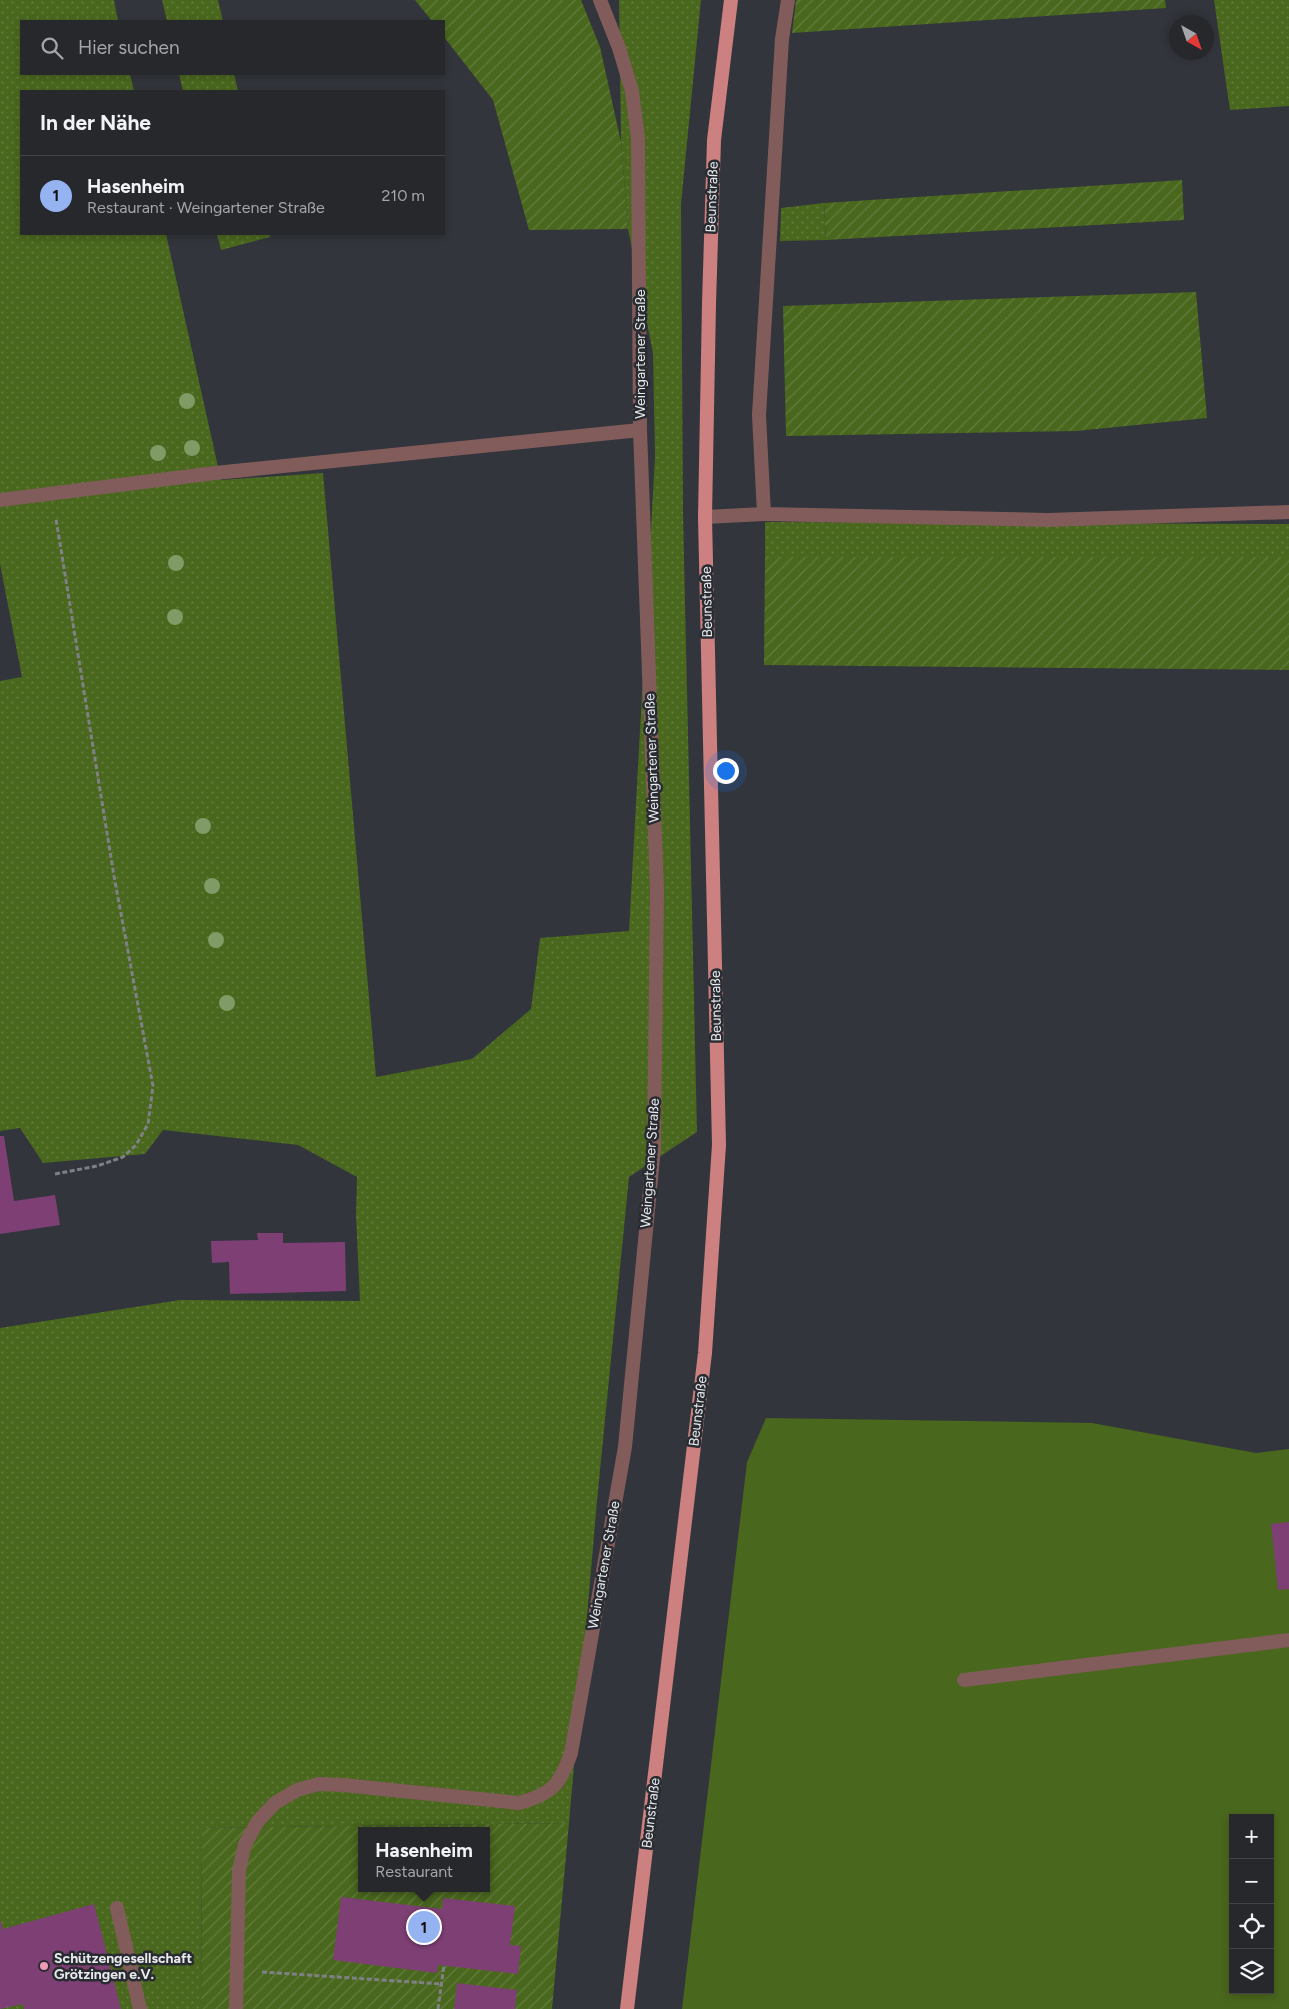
<!DOCTYPE html>
<html lang="de">
<meta charset="utf-8">
<style>
:root{--surface:#26282c;--page:#323438;--text:#f1f3f6;--muted:#a4a6a9;--line:#424448;--accent:#95b2f1}
body{margin:0;font-family:Figtree,sans-serif;background:var(--page);color:var(--text)}
.controls{position:absolute;right:15px;bottom:15px;display:grid;overflow:hidden;border-radius:0px;box-shadow:0 2px 8px #0003}
.controls button{width:45px;height:45px;display:grid;place-items:center;padding:0;border:0;border-bottom:1px solid var(--line);background:var(--surface);color:var(--text);font:25px sans-serif}
.compass{position:absolute;left:1169px;top:15px;width:45px;height:45px;border-radius:50%;background:var(--surface);box-shadow:0 2px 8px #0003;rotate:140deg}
.you{position:absolute;left:725px;top:770px;width:18px;height:18px;margin:-12px;border:4px solid #fff;border-radius:50%;background:#1a73e8;box-shadow:0 0 0 8px #1a73e833}
.badge{display:grid;place-items:center;width:32px;height:32px;border-radius:50%;background:var(--accent);color:#111;font-size:16px;font-weight:700}
.pin{position:absolute;translate:-50% -50%;border:2px solid #fff;box-shadow:0 1px 5px #0006}
.popup{position:absolute;left:358px;top:1827px;width:132px;height:65px;box-sizing:border-box;display:grid;place-content:center;border-radius:0px;background:var(--surface);filter:drop-shadow(0 1px 4px #0005);font-size:16px;white-space:nowrap;color:var(--muted)}
.popup b{font-size:19px;color:var(--text)}
.popup::after{content:'';position:absolute;left:50%;top:100%;margin-left:-10px;border:10px solid transparent;border-top-color:var(--surface)}
.list{margin:0;padding:0;list-style:none}
h2{display:flex;justify-content:space-between;align-items:center;height:65px;margin:0;padding:0 20px;font-size:21px}
h2 small{font-size:16px;font-weight:400;color:var(--muted)}
.list li{display:grid;grid-template-columns:32px 1fr auto;gap:15px;align-items:center;box-sizing:border-box;height:80px;padding:0 20px;border-top:1px solid var(--line)}
.list b{display:block;font-size:19px;white-space:nowrap}
.list p{margin:0;font-size:16px;white-space:nowrap;color:var(--muted)}
.list em{font-size:16px;font-style:normal;color:var(--muted)}
.icon{flex:none;width:28px;height:28px;fill:none;stroke:currentColor;stroke-width:2;stroke-linecap:round;stroke-linejoin:round}
.map{position:relative;flex:none;width:1289px;height:2009px;overflow:hidden}
.search{position:absolute;background:var(--surface);box-shadow:0 2px 8px #0003;left:20px;top:20px;width:425px;height:55px;display:flex;align-items:center;gap:12px;box-sizing:border-box;padding:0 18px;border-radius:0px;color:var(--muted);font-size:19px}
.panel{position:absolute;background:var(--surface);box-shadow:0 2px 8px #0003;left:20px;top:90px;width:425px;height:145px;border-radius:0px}
.map>svg:first-child{display:block}
</style>
<div class="map">
<svg width="1289" height="2009" viewBox="0 0 1289 2009">
<defs>
<pattern id="grass-dots" width="8" height="8" patternUnits="userSpaceOnUse" patternTransform="scale(1.25)"><rect width="8" height="8" fill="#49671d"/><path d="M2 2h.1M6 6h.1" fill="none" stroke="#637d3e" stroke-width="1.8" stroke-linecap="round"/></pattern>
<pattern id="garden-furrows" width="10" height="10" patternUnits="userSpaceOnUse" patternTransform="scale(1.25)"><rect width="10" height="10" fill="#49671d"/><path d="M-1 1l2-2M0 10L10 0M9 11l2-2" fill="none" stroke="#637d3e"/></pattern>
</defs>
<rect width="100%" height="100%" fill="#32353b"/>
<path fill="url(#grass-dots)" d="M0,0H114L118,21H21V74H130L134,91H21V234H166L221,480L323,473L376,1077L472,1059L531,1009L540,938L629,931L655,456L653,353L628,229L621,142L619,0H701L681,204L683,513L697,1132L629,1177L597,1501L569,1823L202,1828L201,2009H0V1328L180,1300L360,1301L356,1215L357,1177L298,1145L163,1130L145,1154L43,1163L20,1128L0,1131V681L22,677L0,564Z
M162,0H218L223,21H167Z
M1214,0H1289V106L1230,110Z
M179,74H234L238,91H183Z
M824,203L826,240L780,241L781,208Z
M217,234H270V237L221,250Z
M765,522L1289,524V557H765Z"/>
<path fill="url(#garden-furrows)" fill-rule="evenodd" d="M415,0H581L600,47L621,142L628,229L529,230L493,100L444,37V21H432Z
M796,0H1165L1166,8L792,33Z
M1182,180L1184,220L826,240L824,203Z
M1196,292L1207,418L1076,431L786,436L783,306Z
M765,557H1289V670L764,665Z
M569,1823L552,2009H201L202,1828ZM362,1831H486V1888H362Z"/>
<path fill="#49671d" fill-rule="evenodd" d="M766,1418L1092,1423L1256,1453L1289,1449V2009H682L747,1462ZM1233,1818H1270V1990H1233Z"/>
<path fill="#7e4074" d="M0,1136H4L14,1201L55,1195L60,1225L0,1234Z
M257,1233H283V1243L345,1242L346,1291L230,1294L229,1262L212,1263L211,1241L258,1240Z
M1289,1522V1589L1278,1590L1271,1524Z
M341,1897L442,1909L443,1898L515,1906L510,1945L521,1946L518,1974L438,1965L437,1973L333,1960Z
M94,1904L121,2009H24L23,2004L0,2009V1920L3,1929Z
M457,1983L517,1990L515,2009H454Z"/>
<g fill="none" stroke-linecap="round" stroke-linejoin="round">
<path stroke="#7f8186" stroke-width="3" stroke-dasharray="5 2.5" stroke-linecap="butt" d="M55,1174L97,1166L123,1157L136,1145L148,1124L153,1086L114,876L56,519
M262,1972L441,1984
M438,2009L444,1965"/>
<path stroke="#825c5b" stroke-width="14" d="M788,0L782,39L759,415L764,514L1048,520L1289,512
M0,500L215,473L640,430
M705,517L764,514
M964,1680L1289,1640
M117,1908L140,2009"/>
<path stroke="#825c5b" stroke-width="14" d="M236,2009L239,1870L245,1844L258,1821L275,1803L297,1790L319,1784L343,1785L519,1803C551,1794 560,1786 571,1753L625,1447L654,1148L657,890L640,430L638,138L632,91L619,48L600,0"/>
<path stroke="#cc807f" stroke-width="14" d="M627,2009L705,1353L719,1145L705,517L709,304L714,140L731,0"/>
</g>
<g fill="#809b65">
<circle cx="187" cy="401" r="8"/>
<circle cx="192" cy="448" r="8"/>
<circle cx="158" cy="453" r="8"/>
<circle cx="176" cy="563" r="8"/>
<circle cx="175" cy="617" r="8"/>
<circle cx="203" cy="826" r="8"/>
<circle cx="212" cy="886" r="8"/>
<circle cx="216" cy="940" r="8"/>
<circle cx="227" cy="1003" r="8"/>
</g>
<circle fill="#f09ab6" stroke="#282b30" stroke-width="2" cx="44" cy="1966" r="5"/>
<g text-anchor="middle" dominant-baseline="central" stroke-width="5" stroke-linejoin="round" paint-order="stroke">
<g font-size="14" fill="#e8eaee" stroke="#282b30">
<text transform="translate(712 197) rotate(-88)">Beunstraße</text>
<text transform="translate(640 354) rotate(-90)">Weingartener Straße</text>
<text transform="translate(707 602) rotate(-91)">Beunstraße</text>
<text transform="translate(652 758) rotate(-92)">Weingartener Straße</text>
<text transform="translate(716 1006) rotate(-91)">Beunstraße</text>
<text transform="translate(650 1163) rotate(-86)">Weingartener Straße</text>
<text transform="translate(698 1411) rotate(-83)">Beunstraße</text>
<text transform="translate(604 1565) rotate(-80)">Weingartener Straße</text>
<text transform="translate(651 1813) rotate(-83)">Beunstraße</text>
</g>
<g font-size="14" font-weight="bold" fill="#e8eaee" stroke="#282b30" text-anchor="start">
<text x="54" y="1958">Schützengesellschaft<tspan x="54" dy="16">Grötzingen e.V.</tspan></text>
</g>
</g>
</svg>
<div class="controls">
<button>+</button>
<button>−</button>
<button><svg class="icon" aria-label="locate" viewBox="0 0 24 24"><circle cx="12" cy="12" r="6"/><path d="M12 2v4M12 18v4M2 12h4M18 12h4"/></svg></button>
<button><svg class="icon" aria-label="layers" viewBox="0 0 24 24"><path d="M12 4l9 5-9 5-9-5zM3 14l9 5 9-5"/></svg></button>
</div>
<svg class="compass" viewBox="-18 -18 36 36"><path d="M0-13l5 13h-10z" fill="#e53935"/><path d="M0 13l5-13h-10z" fill="#a4a6a9"/></svg>
<div class="you"></div>
<div class="pin badge" style="left:424px;top:1927px">1</div>
<div class="popup"><b>Hasenheim</b>Restaurant</div>
<div class="search"><svg class="icon" aria-label="search" viewBox="0 0 24 24"><circle cx="10" cy="10" r="6"/><path d="M15 15l6 6"/></svg>Hier suchen</div>
<section class="panel">
<h2>In der Nähe<small></small></h2>
<ul class="list">
<li><span class="badge">1</span><div><b>Hasenheim</b><p>Restaurant · Weingartener Straße</p></div><em>210 m</em></li>
</ul>
</section>
</div>
